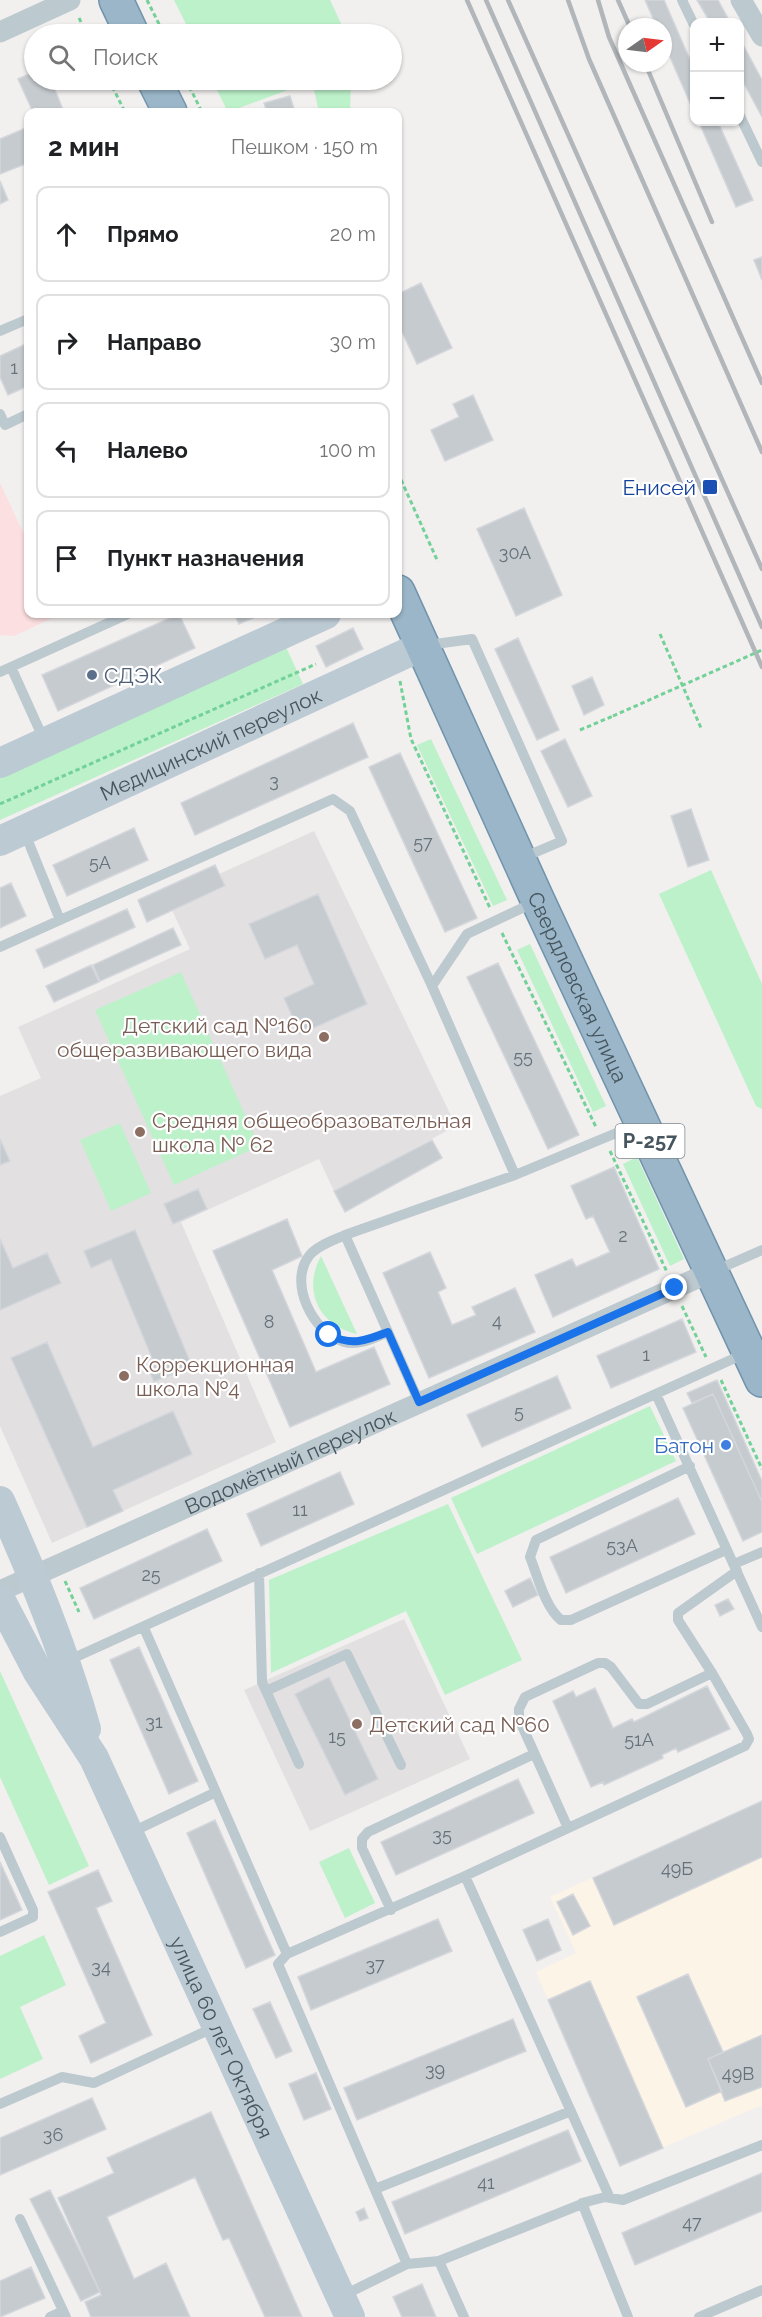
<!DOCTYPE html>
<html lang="ru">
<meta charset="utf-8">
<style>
:root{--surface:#fff;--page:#f2f2f2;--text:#202124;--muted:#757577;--line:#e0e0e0}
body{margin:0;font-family:Raleway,sans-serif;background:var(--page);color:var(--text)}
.controls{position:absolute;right:18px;top:18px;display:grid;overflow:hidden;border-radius:12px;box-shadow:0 2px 4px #0004}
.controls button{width:54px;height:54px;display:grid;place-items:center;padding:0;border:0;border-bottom:2px solid var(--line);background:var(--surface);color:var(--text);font:30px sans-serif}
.compass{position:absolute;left:618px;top:18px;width:54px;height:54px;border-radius:50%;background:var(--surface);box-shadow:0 2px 4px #0004;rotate:76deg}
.stop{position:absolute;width:18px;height:18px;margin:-14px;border:4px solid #1a73e8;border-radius:50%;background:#fff}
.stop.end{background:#1a73e8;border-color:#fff;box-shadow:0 2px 6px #0008}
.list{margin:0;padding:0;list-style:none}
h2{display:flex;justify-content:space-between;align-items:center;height:78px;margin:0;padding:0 24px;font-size:26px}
h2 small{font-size:20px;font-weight:400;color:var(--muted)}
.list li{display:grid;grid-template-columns:39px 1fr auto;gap:18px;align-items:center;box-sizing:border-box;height:96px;margin:0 12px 12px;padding:0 12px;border:2px solid var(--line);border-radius:12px}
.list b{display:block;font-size:22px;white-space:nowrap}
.list em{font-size:20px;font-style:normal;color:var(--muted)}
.icon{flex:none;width:33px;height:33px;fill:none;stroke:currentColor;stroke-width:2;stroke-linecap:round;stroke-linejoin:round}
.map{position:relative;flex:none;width:762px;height:2317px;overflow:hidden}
.search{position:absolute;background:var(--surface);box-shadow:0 2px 4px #0004;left:24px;top:24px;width:378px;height:66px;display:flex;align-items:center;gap:15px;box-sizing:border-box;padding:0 21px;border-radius:33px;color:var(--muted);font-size:22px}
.panel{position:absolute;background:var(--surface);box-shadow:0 2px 4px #0004;left:24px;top:108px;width:378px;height:510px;border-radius:12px}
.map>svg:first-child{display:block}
</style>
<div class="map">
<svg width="762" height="2317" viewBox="0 0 762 2317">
<rect width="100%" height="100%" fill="#f2efef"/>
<path fill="#fdf4e8" d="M762,1801V2105L620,2166L536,1972L576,1953L550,1897Z"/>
<path fill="#e3e0e2" d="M314,831L456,1126L334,1191L319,1159L181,1222L276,1442L52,1543L0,1426V1096L41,1078L18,1027L190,949L172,910L225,887L219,874Z
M404,1619L470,1759L310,1831L244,1690Z"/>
<path fill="#fcdfe0" d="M0,483L28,543V614H61L14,636L0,635Z"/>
<path fill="#bcf1ca" d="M174,0H330L346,34H191Z
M212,80H351L350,112H319L312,81L228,112Z
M286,647L303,684L0,820V775Z
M431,739L507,900L493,906L417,745Z
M711,870L762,984V1109L756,1106L659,894Z
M530,944L606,1106L593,1112L517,950Z
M181,972L259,1146L174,1185L95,1010Z
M120,1123L151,1193L111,1211L80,1140Z
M637,1157L684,1259L670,1266L623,1164Z
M321,1256L357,1334C319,1325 302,1291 321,1256Z
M650,1406L676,1461L477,1554L451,1498Z
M448,1504L522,1660L445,1695L406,1611L271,1673L269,1580Z
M0,1671L89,1866L49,1885L0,1777Z
M349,1848L375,1903L345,1918L319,1862Z
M44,1935L66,1985L20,2007L43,2059L0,2079V1956Z"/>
<path fill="#c6cbcf" stroke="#d3d6db" stroke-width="1.5" d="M645,0H664L694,69V112L663,41V27H657Z
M697,0H718L730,22H710Z
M740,39L762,80V117L740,76Z
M34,72V80H51L64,112H33L18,79Z
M290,96L295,112H267L264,103Z
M699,122H718L753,200L736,207Z
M28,127V163L0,174V139Z
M0,181L8,200L0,204Z
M762,257V280L754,260Z
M421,283L452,348L417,364L398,323V294Z
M28,343V386L8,395L0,377V356Z
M473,395L493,440L445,461L431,430L459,417L453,404Z
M524,508L562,595L516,616L477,529Z
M179,614L195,648L58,711L42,675Z
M234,614H262L239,624Z
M353,628L363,649L326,667L316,646Z
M518,638L559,730L537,740L495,649Z
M592,677L604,705L584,715L572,686Z
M353,723L368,757L195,835L181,803Z
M565,739L592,796L568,807L541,751Z
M400,753L477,918L445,932L369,767Z
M691,809L709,860L688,867L671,816Z
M134,828L148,860L67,896L53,865Z
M215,865L225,886L147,922L138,900Z
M11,883L26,916L0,928V888Z
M318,894L367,1004L300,1034L284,998L314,984L297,945L265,959L249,924Z
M127,909L135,927L44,968L36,950Z
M173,928L181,945L100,981L93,965Z
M498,963L579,1135L548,1149L467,977Z
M91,965L99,982L54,1002L46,986Z
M0,1139L10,1161L0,1165Z
M432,1140L442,1158L345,1212L334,1191Z
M614,1167L659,1269L553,1317L535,1275L572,1259L576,1267L610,1252L593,1216L586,1219L571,1186Z
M198,1189L207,1209L173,1224L164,1204Z
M287,1219L302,1256L272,1270L316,1372L374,1347L390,1384L290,1427L213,1251Z
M135,1230L192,1366L154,1382L147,1366L154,1363L111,1259L91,1268L84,1251Z
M0,1239L13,1268L47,1253L61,1283L0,1310Z
M430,1252L446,1288L438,1292L452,1325L476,1315L472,1307L515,1288L535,1332L429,1378L383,1273Z
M682,1319L696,1352L611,1388L597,1356Z
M47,1342L93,1447L173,1411L192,1454L113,1490L123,1511L87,1527L11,1358Z
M557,1376L571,1408L482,1447L467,1415Z
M717,1380L762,1481V1502L713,1394L692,1403L687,1393Z
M713,1394L762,1502V1532L743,1541L683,1408Z
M340,1472L354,1504L261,1546L247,1514Z
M678,1498L695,1534L566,1593L550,1557Z
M207,1529L222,1561L94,1619L80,1588Z
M530,1578L538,1595L513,1607L505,1591Z
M728,1599L734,1609L720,1616L715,1605Z
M139,1647L198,1781L169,1794L110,1660Z
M329,1677L378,1779L345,1795L295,1694Z
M707,1686L730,1729L678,1752L676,1748L662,1755L663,1758L604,1785L603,1782L591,1787L553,1701L573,1691L576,1697L595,1688L613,1728L632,1719L634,1722Z
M518,1779L534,1813L396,1875L381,1842Z
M762,1801V1857L614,1925L593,1878Z
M215,1820L275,1955L246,1968L187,1833Z
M0,1862L22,1910L0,1920Z
M98,1870L112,1901L96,1908L152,2035L91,2063L79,2036L106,2023L48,1892Z
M573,1894L590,1926L573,1935L557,1902Z
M438,1919L452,1951L311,2010L298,1977Z
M548,1919L561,1950L537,1961L523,1930Z
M688,1974L723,2052L708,2059L722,2091L686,2107L637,1997Z
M590,1981L663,2148L620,2166L548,2000Z
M270,2002L292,2051L276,2058L253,2009Z
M513,2019L526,2051L357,2120L344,2088Z
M762,2035V2087L725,2101L708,2059Z
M316,2073L331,2109L304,2120L289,2084Z
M92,2098L106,2129L0,2175V2138Z
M211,2112L302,2317H265L229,2238L223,2240L195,2177L107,2217L134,2279L166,2263L190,2317H91L85,2302L101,2295L100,2292L58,2198L114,2173L107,2158Z
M568,2130L581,2161L405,2234L392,2202Z
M762,2173V2211L635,2265L622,2233Z
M50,2190L100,2292L81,2301L30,2199Z
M364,2208L368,2218L360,2221L356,2212Z
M31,2267L45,2298L0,2317V2281Z
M422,2284L436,2317H402L393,2297Z"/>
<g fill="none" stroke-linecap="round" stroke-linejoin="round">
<g stroke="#7094ac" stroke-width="36">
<g id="trunk">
<path d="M116,0L132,34"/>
<path d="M154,80L170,112"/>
<path id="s4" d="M398,592L538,901L762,1380"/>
</g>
</g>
<path stroke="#72d197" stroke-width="3" stroke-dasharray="4.5 3" stroke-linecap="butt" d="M147,0L164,34
M79,18L87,34
M109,80L125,112
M186,80L202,112
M398,473L438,562
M660,634L701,728
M400,681L411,739L490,908
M580,730L613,716
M0,804L316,664
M502,933L596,1127
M610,1151L667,1272
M682,1306L706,1357
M721,1380L762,1469
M65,1581L79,1612"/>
<path stroke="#bcc9cf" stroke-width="10" d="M682,0L694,25
M740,116L762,162
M0,331L28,319
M0,414L5,425L28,414
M428,645L472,639L562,841L522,858
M0,672L11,667
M44,740L11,667L128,614
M60,920L333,799L350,811L432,986L467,934L535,902
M0,947L60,920L24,831
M432,986L515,1175L638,1124
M345,1235C334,1240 316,1246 309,1256C288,1283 313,1333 344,1342C359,1346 374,1338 388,1332
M714,1271L762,1250
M656,1394L762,1627
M419,1402L345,1235L515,1175
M690,1466L536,1540L530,1557C538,1577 545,1607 561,1620H571L726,1550
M259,1573L262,1682L299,1764
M144,1628L287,1954L278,1964L407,2264L342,2296
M67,1661L746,1353
M266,1691L347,1654L401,1765
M568,1828L519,1719V1709L525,1697L598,1663H605L611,1667L639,1704H647L712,1673L678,1620V1613L737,1571L734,1564L762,1552
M130,1833L216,1792
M0,1837L33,1910V1917L0,1932
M465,1876L609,2196L582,2203L628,2317
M391,1910L362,1848V1839L368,1832L534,1754
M287,1954L465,1876L745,1746L749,1739L747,1734L712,1673
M0,2104L62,2077L94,2083L215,2027
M375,2189L571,2111
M605,2197L623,2200L762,2145
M20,2219L66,2317
M439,2261L464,2317
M407,2264L439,2261L587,2202
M50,2317L63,2311
M699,2317L762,2290"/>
<g stroke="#bcc9cf" stroke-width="21">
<path d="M741,0L762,36"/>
<path d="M0,32L70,0"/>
<path id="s1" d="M0,1591L711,1272"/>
</g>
<g stroke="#bccad4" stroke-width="30">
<path d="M0,763L326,614"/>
<path id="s2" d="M0,841L422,646"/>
<path d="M0,1501C34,1576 64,1650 86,1729"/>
<path id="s3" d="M0,1599L38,1672L94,1758L350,2317"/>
</g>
<use href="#trunk" stroke="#9ab6c8" stroke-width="33"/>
<path stroke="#b1b6ba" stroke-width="4.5" d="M467,0L762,667
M486,0L762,627
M508,0L762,569
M568,0L589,59L762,452
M598,0L609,37L762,383
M618,0L630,27
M645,63L712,222"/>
<path stroke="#72d197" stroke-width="3" stroke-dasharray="4.5 3" stroke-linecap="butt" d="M613,716L762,650"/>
</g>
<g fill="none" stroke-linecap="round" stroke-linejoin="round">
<path stroke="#1a73e8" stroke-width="8" d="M329,1335C352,1346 365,1341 388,1332L419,1402L675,1288"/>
</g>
<rect fill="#1a4fb4" stroke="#fff" stroke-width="2" x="702" y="479" width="16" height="16" rx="3"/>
<circle fill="#5c6f8a" stroke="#fff" stroke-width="2" cx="92" cy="675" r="6"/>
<g fill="#8d6e63" stroke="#fff" stroke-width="2">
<circle cx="324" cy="1037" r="6"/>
<circle cx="140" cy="1132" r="6"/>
<circle cx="124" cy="1376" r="6"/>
<circle cx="357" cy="1724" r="6"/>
</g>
<circle fill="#3f7fe0" stroke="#fff" stroke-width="2" cx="726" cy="1445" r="6"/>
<g text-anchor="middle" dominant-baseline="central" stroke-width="4.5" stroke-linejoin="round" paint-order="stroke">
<g font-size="18" fill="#66727a">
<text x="14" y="367">1</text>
<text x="515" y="552">30А</text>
<text x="274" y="780">3</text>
<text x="423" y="842">57</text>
<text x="100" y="862">5А</text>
<text x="523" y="1056">55</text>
<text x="623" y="1235">2</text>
<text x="497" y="1320">4</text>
<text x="269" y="1321">8</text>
<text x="646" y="1354">1</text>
<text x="519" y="1411">5</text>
<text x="300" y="1509">11</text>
<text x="622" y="1545">53А</text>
<text x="151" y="1574">25</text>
<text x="154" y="1721">31</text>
<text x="337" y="1736">15</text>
<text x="639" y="1739">51А</text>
<text x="442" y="1834">35</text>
<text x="677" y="1868">49Б</text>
<text x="375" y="1964">37</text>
<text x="101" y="1966">34</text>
<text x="435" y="2069">39</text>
<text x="738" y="2073">49В</text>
<text x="53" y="2134">36</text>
<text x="486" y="2182">41</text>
<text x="692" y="2222">47</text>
</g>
<rect fill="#fff" stroke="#7e888e" stroke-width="1.5" x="615.5" y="1124" width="69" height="34" rx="4.5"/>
<g font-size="20" font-weight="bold" fill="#46555e">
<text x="650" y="1141">Р-257</text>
</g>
<g font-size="21" fill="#164399" stroke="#fff" text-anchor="end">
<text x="696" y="487">Енисей</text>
</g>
<g font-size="21" fill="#4e5e75" stroke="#fff" text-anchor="start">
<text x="104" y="675">СДЭК</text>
</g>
<g font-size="21" fill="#46555e" stroke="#fff">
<text stroke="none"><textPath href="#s2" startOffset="232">Медицинский переулок</textPath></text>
<text stroke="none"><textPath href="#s4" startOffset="434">Свердловская улица</textPath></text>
<text stroke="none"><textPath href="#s1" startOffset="318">Водомётный переулок</textPath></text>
<text stroke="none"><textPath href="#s3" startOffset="492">улица 60 лет Октября</textPath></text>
</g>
<g font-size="21" fill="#785e54" stroke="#fff" text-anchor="start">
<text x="312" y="1025" text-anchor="end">Детский сад №160<tspan x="312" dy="24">общеразвивающего вида</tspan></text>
<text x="152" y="1120">Средняя общеобразовательная<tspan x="152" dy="24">школа № 62</tspan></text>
<text x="136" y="1364">Коррекционная<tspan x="136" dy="24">школа №4</tspan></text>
<text x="369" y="1724">Детский сад №60</text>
</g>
<g font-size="21" fill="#366cbe" stroke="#fff" text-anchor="end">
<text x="714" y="1445">Батон</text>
</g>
</g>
</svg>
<div class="controls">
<button>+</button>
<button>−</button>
</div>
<svg class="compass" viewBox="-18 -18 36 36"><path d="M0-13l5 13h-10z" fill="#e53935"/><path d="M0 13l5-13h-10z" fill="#757577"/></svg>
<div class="stop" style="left:329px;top:1335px"></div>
<div class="stop end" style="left:675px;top:1288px"></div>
<div class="search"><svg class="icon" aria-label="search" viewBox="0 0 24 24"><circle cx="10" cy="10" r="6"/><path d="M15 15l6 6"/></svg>Поиск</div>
<section class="panel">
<h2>2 мин<small>Пешком · 150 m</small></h2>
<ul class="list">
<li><svg class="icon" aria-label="ahead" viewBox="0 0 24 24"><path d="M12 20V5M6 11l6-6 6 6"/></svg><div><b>Прямо</b></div><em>20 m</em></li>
<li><svg class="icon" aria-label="right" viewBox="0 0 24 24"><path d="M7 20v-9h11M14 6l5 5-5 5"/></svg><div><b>Направо</b></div><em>30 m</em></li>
<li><svg class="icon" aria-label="left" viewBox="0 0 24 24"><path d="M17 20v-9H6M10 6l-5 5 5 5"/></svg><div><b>Налево</b></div><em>100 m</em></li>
<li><svg class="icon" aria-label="arrive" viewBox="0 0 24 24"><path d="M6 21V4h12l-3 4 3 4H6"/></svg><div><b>Пункт назначения</b></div></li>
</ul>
</section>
</div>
